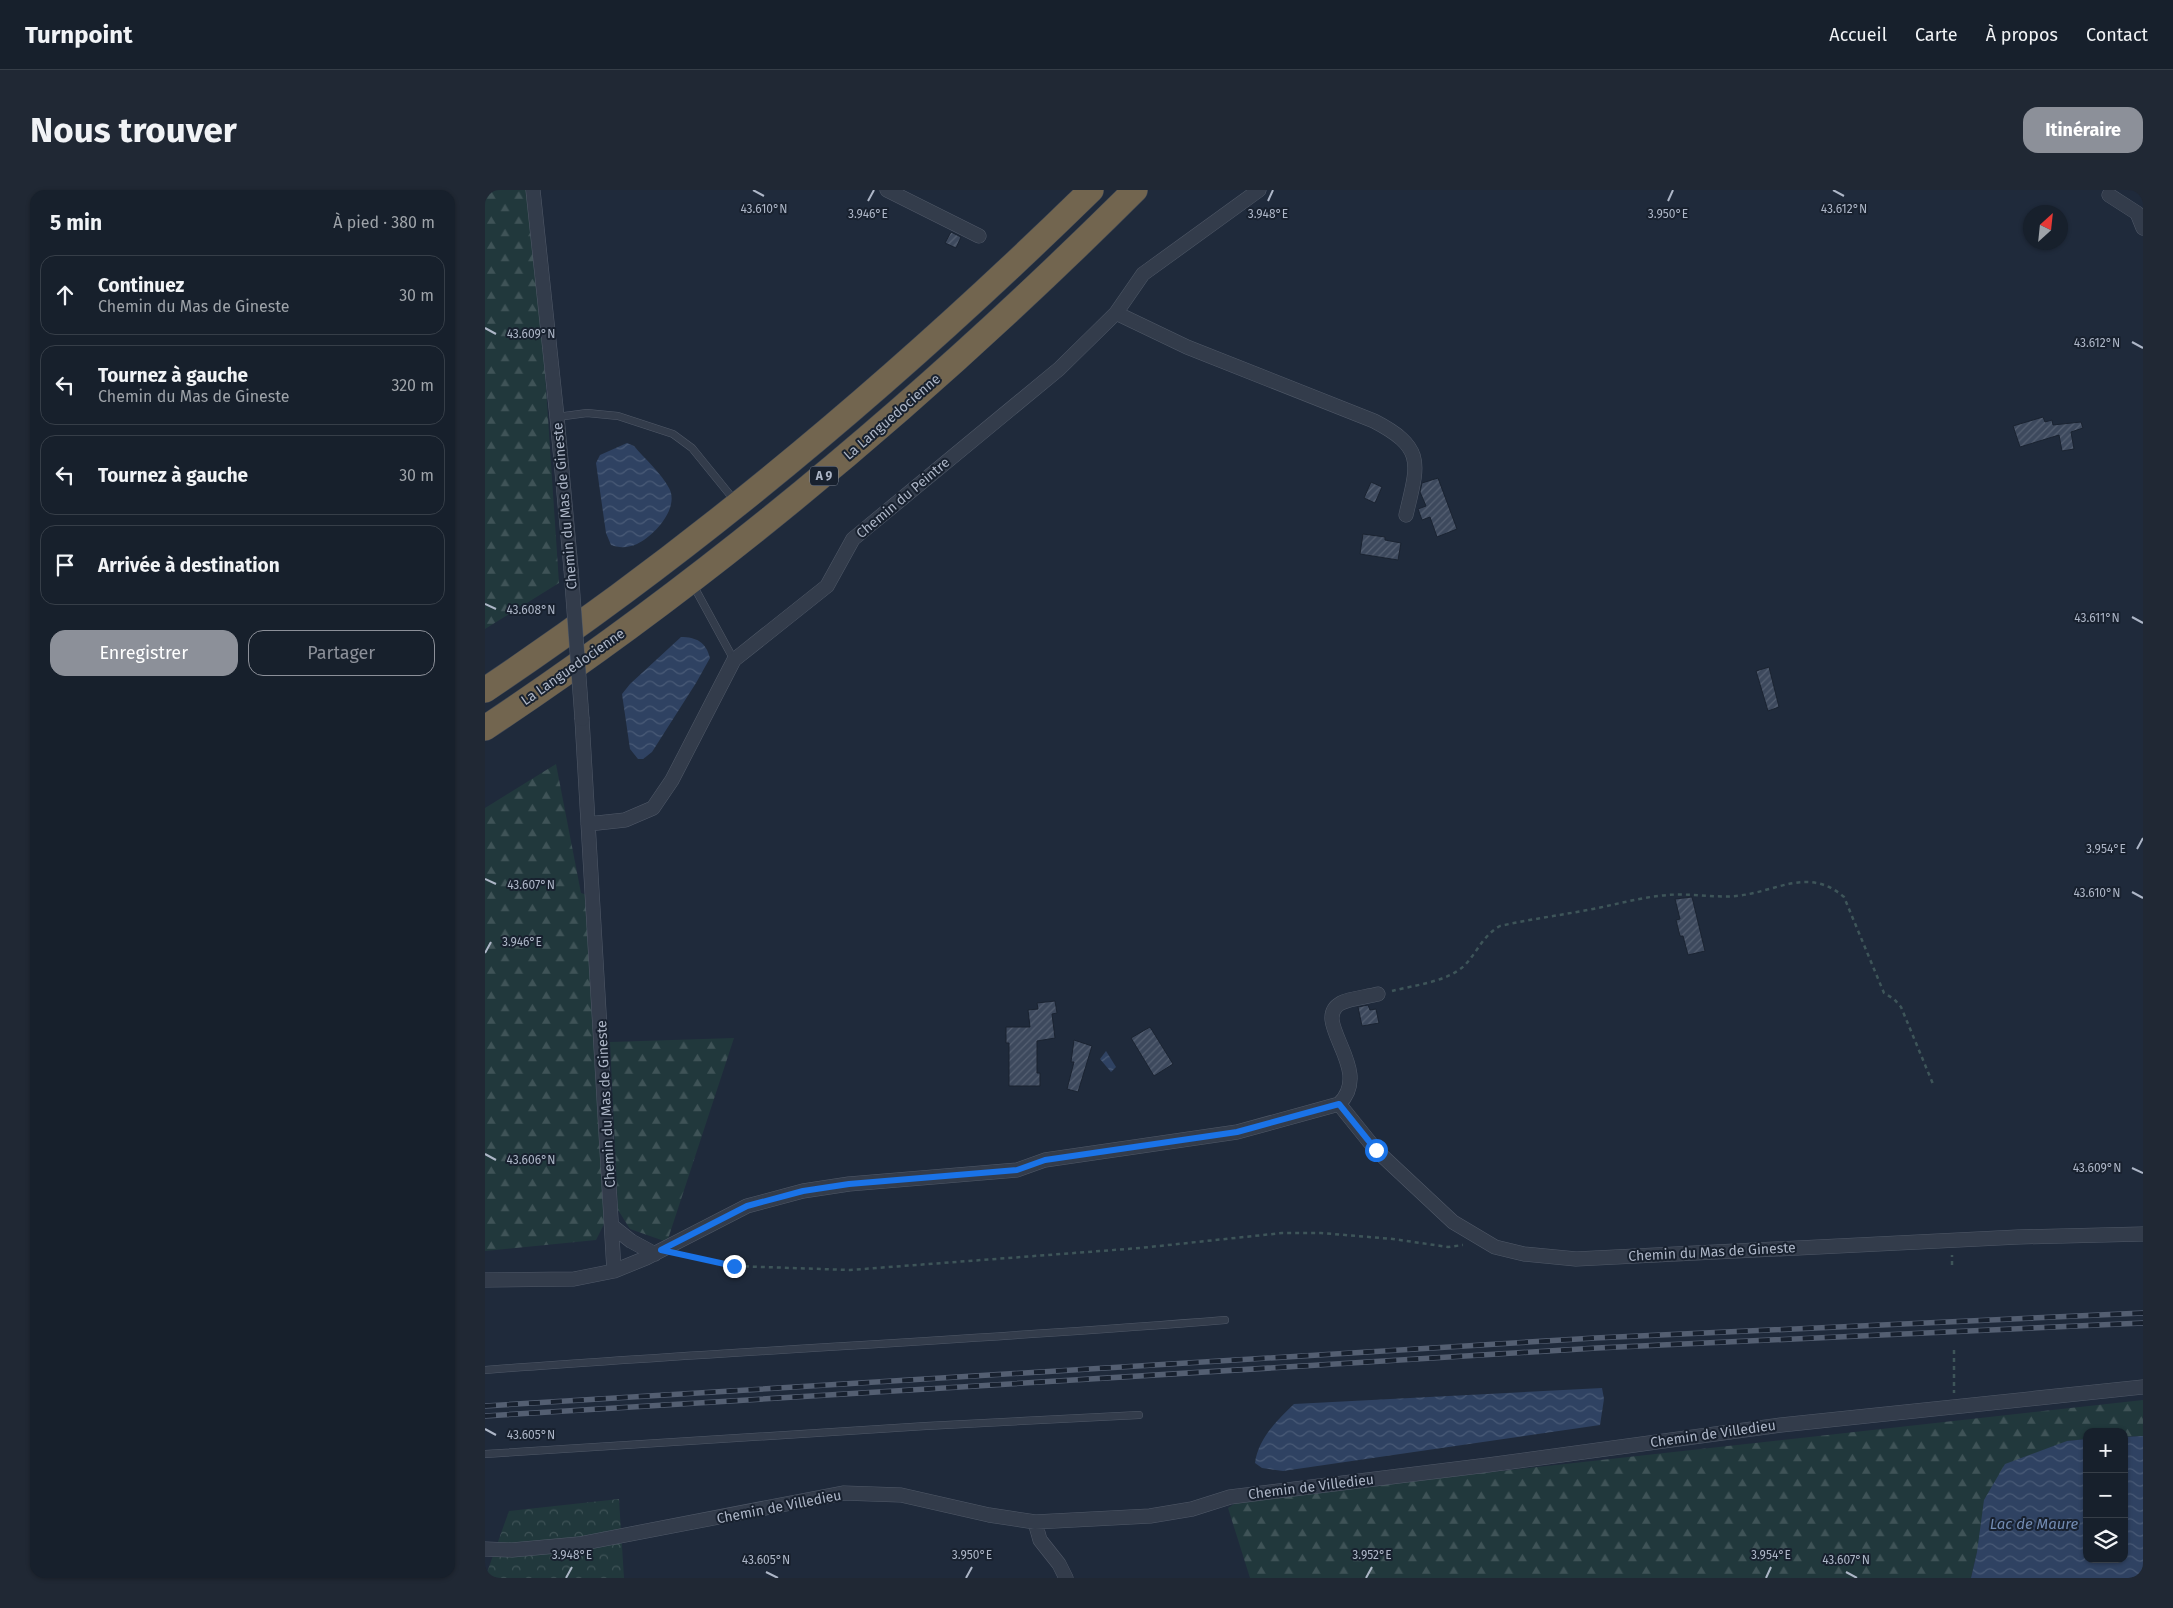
<!DOCTYPE html>
<html lang="fr">
<meta charset="utf-8">
<style>
:root{--surface:#17202c;--page:#202834;--text:#f1f3f6;--muted:#9ea3a9;--line:#363e48;--accent:#8c9099}
body{margin:0;font-family:"Fira Sans",sans-serif;background:var(--page);color:var(--text)}
.controls{position:absolute;right:15px;bottom:15px;display:grid;overflow:hidden;border-radius:10px;box-shadow:0 1px 4px #0004}
.controls button{width:45px;height:45px;display:grid;place-items:center;padding:0;border:0;border-bottom:1px solid var(--line);background:var(--surface);color:var(--text);font:25px sans-serif}
.compass{position:absolute;left:1538px;top:15px;width:45px;height:45px;border-radius:50%;background:var(--surface);box-shadow:0 1px 4px #0004;rotate:27deg}
.stop{position:absolute;width:15px;height:15px;margin:-11px;border:4px solid #1a73e8;border-radius:50%;background:#fff}
.stop.end{background:#1a73e8;border-color:#fff;box-shadow:0 1px 5px #0008}
.list{margin:0;padding:0;list-style:none}
h2{display:flex;justify-content:space-between;align-items:center;height:65px;margin:0;padding:0 20px;font-size:21px}
h2 small{font-size:16px;font-weight:400;color:var(--muted)}
.list li{display:grid;grid-template-columns:32px 1fr auto;gap:15px;align-items:center;box-sizing:border-box;height:80px;margin:0 10px 10px;padding:0 10px;border:1px solid var(--line);border-radius:15px}
.list b{display:block;font-size:19px;white-space:nowrap}
.list p{margin:0;font-size:16px;white-space:nowrap;color:var(--muted)}
.list em{font-size:16px;font-style:normal;color:var(--muted)}
.actions{display:flex;gap:10px;padding:15px 20px}
.actions a{flex:1;padding:11px 0;border:1px solid var(--accent);border-radius:15px;text-align:center;font-size:18px;color:var(--accent)}
.actions .main{background:var(--accent);color:#fff}
.icon{flex:none;width:28px;height:28px;fill:none;stroke:currentColor;stroke-width:2;stroke-linecap:round;stroke-linejoin:round}
.map{position:relative;flex:none;width:1658px;height:1388px;overflow:hidden;border-radius:15px}
header{display:flex;align-items:center;gap:30px;box-sizing:border-box;height:70px;padding:0 25px;background:var(--surface);border-bottom:1px solid var(--line)}
header strong{font-size:24px}
nav{display:flex;gap:28px;margin-inline-start:auto;font-size:18px}
.intro{display:flex;align-items:center;justify-content:space-between;box-sizing:border-box;height:120px;padding:0 30px}
h1{margin:0;font-size:35px}
.button{padding:12px 22px;border-radius:15px;background:var(--accent);color:#fff;font-size:18px;font-weight:700}
main{display:flex;gap:30px;padding:0 30px}
aside{flex:1;background:var(--surface);border-radius:15px;box-shadow:0 1px 4px #0004}
.map>svg:first-child{display:block}
</style>
<header>
<strong>Turnpoint</strong>
<nav><a>Accueil</a><a>Carte</a><a>À propos</a><a>Contact</a></nav>
</header>
<div class="intro"><h1>Nous trouver</h1><a class="button">Itinéraire</a></div>
<main>
<aside>
<h2>5 min<small>À pied · 380 m</small></h2>
<ul class="list">
<li><svg class="icon" aria-label="ahead" viewBox="0 0 24 24"><path d="M12 20V5M6 11l6-6 6 6"/></svg><div><b>Continuez</b><p>Chemin du Mas de Gineste</p></div><em>30 m</em></li>
<li><svg class="icon" aria-label="left" viewBox="0 0 24 24"><path d="M17 20v-9H6M10 6l-5 5 5 5"/></svg><div><b>Tournez à gauche</b><p>Chemin du Mas de Gineste</p></div><em>320 m</em></li>
<li><svg class="icon" aria-label="left" viewBox="0 0 24 24"><path d="M17 20v-9H6M10 6l-5 5 5 5"/></svg><div><b>Tournez à gauche</b></div><em>30 m</em></li>
<li><svg class="icon" aria-label="arrive" viewBox="0 0 24 24"><path d="M6 21V4h12l-3 4 3 4H6"/></svg><div><b>Arrivée à destination</b></div></li>
</ul>
<div class="actions"><a class="main">Enregistrer</a><a>Partager</a></div>
</aside>
<div class="map">
<svg width="1658" height="1388" viewBox="0 0 1658 1388">
<defs>
<pattern id="forest-firs" width="22" height="20" patternUnits="userSpaceOnUse" patternTransform="scale(1.25)"><rect width="22" height="20" fill="#21383c"/><path d="M5 1l3.5 6h-7zM16 11l3.5 6h-7z" fill="#3f5357"/></pattern>
<pattern id="park-crowns" width="20" height="18" patternUnits="userSpaceOnUse" patternTransform="scale(1.25)"><rect width="20" height="18" fill="#21383c"/><path d="M2 6a3 3 0 1 1 6 0M12 15a3 3 0 1 1 6 0" fill="none" stroke="#3f5357"/></pattern>
<pattern id="water-waves" width="16" height="10" patternUnits="userSpaceOnUse" patternTransform="scale(1.25)"><rect width="16" height="10" fill="#2f4262"/><path d="M0 5q4-4 8 0t8 0" fill="none" stroke="#4a5b77"/></pattern>
<pattern id="building-hatch" width="6" height="6" patternUnits="userSpaceOnUse" patternTransform="scale(1.25)"><rect width="6" height="6" fill="#3d495d"/><path d="M-1 1l2-2M0 6l6-6M5 7l2-2" fill="none" stroke="#566173"/></pattern>
</defs>
<rect width="100%" height="100%" fill="#1f2a3b"/>
<path fill="url(#forest-firs)" d="M0,0H44L58,153L74,393L0,439Z
M71,574L96,703L105,706L126,1020L111,1050L0,1061V618Z
M249,848L182,1052L145,1039L133,1020L125,852Z
M1658,1210V1246L1639,1247V1242H1602V1249L1582,1251L1492,1362L1486,1388H765L743,1318L755,1310Z"/>
<path fill="url(#park-crowns)" d="M134,1309L139,1388H0L24,1321Z"/>
<path fill="url(#water-waves)" d="M142,253L149,256C159,268 177,284 184,298C195,318 169,346 152,354C143,358 134,358 126,355L121,343L111,273L115,265Z
M196,447C211,447 221,452 225,468L211,493L167,562L158,569H153L145,559L137,504L145,494Z
M621,861L631,877L626,882L615,869Z
M1117,1198L1119,1209L1115,1235L798,1281L777,1278L770,1273C773,1249 792,1230 809,1214Z
M1658,1246V1388H1486L1492,1362L1499,1310L1520,1274L1582,1251L1602,1249V1369H1639V1247Z"/>
<path fill="url(#building-hatch)" stroke="#1a2331" d="M466,42L476,47L471,58L460,53Z
M1558,227L1560,232L1567,230L1568,235L1596,232L1598,238L1586,242L1589,259L1577,261L1574,245L1535,257L1528,236Z
M953,288L972,339L952,347L945,327L937,330L933,319L941,316L935,302L937,293Z
M886,292L897,297L890,313L879,308Z
M878,344L900,347V350L916,353L913,370L875,364Z
M1284,477L1294,517L1283,521L1271,481Z
M1207,707L1220,761L1203,765L1198,746H1195L1191,730L1195,729L1190,709Z
M570,811L572,823L567,824L570,848L552,851V883H555V896H524V853H521V837H545L543,820L553,819L552,813Z
M883,815L885,820L891,819L894,833L877,836L873,817Z
M665,837L688,874L669,886L646,848Z
M589,850L607,856L593,902L582,899L589,872H586Z"/>
<g fill="none" stroke-linecap="round" stroke-linejoin="round">
<g stroke="#505968" stroke-width="8">
<path id="lane" d="M72,227L102,223L133,226L188,244L207,258L250,311
M207,393L249,470
M0,1180C247,1161 494,1150 740,1130
M0,1264L441,1236L654,1225"/>
</g>
<g stroke="#505968" stroke-width="15">
<path id="street" d="M48,0L72,227L86,379
M402,0L494,46
M1624,5L1652,23L1658,38
M631,123L702,157L889,231C941,258 933,274 921,325
M97,529L129,1081
M103,634L140,630L168,618L187,590L249,470L342,396L368,349L574,179L631,123L658,84L774,0
M854,914L891,960L968,1032L1010,1057L1039,1064L1091,1069L1533,1047L1658,1044
M127,1036L146,1051L170,1064
M0,1090L89,1089L129,1081L161,1068L262,1016L318,1001L364,994L532,980L560,970L752,942L854,914C890,879 824,831 856,813C866,808 882,807 893,804
M550,1332L555,1350L574,1374L581,1388
M0,1359L27,1360L94,1354L358,1303L416,1305L504,1325L550,1332L665,1326L707,1319L745,1307L1003,1275L1296,1235L1658,1197"/>
</g>
<g stroke="#3d4655" stroke-width="26">
<path id="highway" d="M0,500C218,354 418,184 606,0
M0,538C235,382 450,199 650,0"/>
</g>
<path stroke="#3e5559" stroke-width="2.5" stroke-dasharray="4 4" stroke-linecap="butt" d="M907,801C930,795 961,792 979,776C992,763 998,745 1015,736C1046,729 1077,725 1108,719C1133,714 1157,707 1183,705C1205,703 1229,708 1251,706C1292,702 1323,676 1359,707L1399,803L1409,809L1416,817L1448,894
M197,1065L249,1076L365,1080L655,1058L797,1043H836L908,1049L963,1057L978,1055
M1467,1075V1065
M1469,1160V1203"/>
<use href="#lane" stroke="#333c4b" stroke-width="7"/>
<use href="#street" stroke="#333c4b" stroke-width="14"/>
<use href="#highway" stroke="#72654f" stroke-width="25"/>
<g stroke="#545f72" stroke-width="5.5">
<path id="rail" d="M0,1216L1110,1148L1658,1123
M0,1226L1112,1158L1658,1133"/>
</g>
<use href="#rail" stroke="#18212f" stroke-width="4" stroke-dasharray="11" stroke-linecap="butt"/>
<g stroke="#505968" stroke-width="15" stroke-linecap="butt">
<path id="street-bridge" d="M86,379L97,529"/>
</g>
<use href="#street-bridge" stroke="#333c4b" stroke-width="14"/>
</g>
<g fill="none" stroke-linecap="round" stroke-linejoin="round">
<path stroke="#1a73e8" stroke-width="6" d="M249,1076L176,1060L262,1016L318,1001L364,994L532,980L560,970L752,942L854,914L891,960"/>
</g>
<path fill="none" stroke="#adb6c7" stroke-width="2" d="M268,0L279,6M1348,0L1359,6M383,11L389,0M783,11L788,0M1183,11L1188,0M0,138L11,144M1647,152L1658,158M0,414L11,419M1647,427L1658,433M1652,659L1658,648M0,689L11,694M1647,702L1658,708M0,763L6,752M0,964L11,970M1647,978L1658,983M0,1239L11,1245M281,1382L293,1388M1361,1382L1372,1388M81,1388L87,1377M481,1388L487,1377M881,1388L887,1377M1281,1388L1286,1377"/>
<g text-anchor="middle" dominant-baseline="central" stroke-width="4" stroke-linejoin="round" paint-order="stroke">
<rect fill="#18212f" stroke="#808999" stroke-width="1" x="325" y="276.5" width="28" height="19" rx="4"/>
<g font-size="12" font-weight="bold" fill="#adb6c7">
<text x="339" y="286">A 9</text>
</g>
<g font-size="14" fill="#adb6c7" stroke="#18212f">
<text transform="translate(407 227) rotate(-41)">La Languedocienne</text>
<text transform="translate(418 308) rotate(-40)">Chemin du Peintre</text>
<text transform="translate(80 316) rotate(-95)">Chemin du Mas de Gineste</text>
<text transform="translate(88 477) rotate(-35)">La Languedocienne</text>
<text transform="translate(121 914) rotate(-93)">Chemin du Mas de Gineste</text>
<text transform="translate(1227 1062) rotate(-3)">Chemin du Mas de Gineste</text>
<text transform="translate(1228 1244) rotate(-8)">Chemin de Villedieu</text>
<text transform="translate(826 1297) rotate(-7)">Chemin de Villedieu</text>
<text transform="translate(294 1317) rotate(-11)">Chemin de Villedieu</text>
</g>
<g font-size="15" font-style="italic" fill="#728bb2" stroke="#18212f">
<text x="1549" y="1334">Lac de Maure</text>
</g>
</g>
<g font-size="12" text-anchor="middle" fill="#adb6c7" stroke="#18212f" stroke-width="4" stroke-linejoin="round" paint-order="stroke">
<text x="279" y="23">43.610°N</text>
<text x="1359" y="23">43.612°N</text>
<text x="383" y="28">3.946°E</text>
<text x="783" y="28">3.948°E</text>
<text x="1183" y="28">3.950°E</text>
<text x="46" y="148">43.609°N</text>
<text x="1612" y="157">43.612°N</text>
<text x="46" y="424">43.608°N</text>
<text x="1612" y="432">43.611°N</text>
<text x="1621" y="663">3.954°E</text>
<text x="46" y="699">43.607°N</text>
<text x="1612" y="707">43.610°N</text>
<text x="37" y="756">3.946°E</text>
<text x="46" y="974">43.606°N</text>
<text x="1612" y="982">43.609°N</text>
<text x="46" y="1249">43.605°N</text>
<text x="87" y="1369">3.948°E</text>
<text x="487" y="1369">3.950°E</text>
<text x="887" y="1369">3.952°E</text>
<text x="1286" y="1369">3.954°E</text>
<text x="281" y="1374">43.605°N</text>
<text x="1361" y="1374">43.607°N</text>
</g>
</svg>
<div class="controls">
<button>+</button>
<button>−</button>
<button><svg class="icon" aria-label="layers" viewBox="0 0 24 24"><path d="M12 4l9 5-9 5-9-5zM3 14l9 5 9-5"/></svg></button>
</div>
<svg class="compass" viewBox="-18 -18 36 36"><path d="M0-13l5 13h-10z" fill="#e53935"/><path d="M0 13l5-13h-10z" fill="#9ea3a9"/></svg>
<div class="stop" style="left:891px;top:960px"></div>
<div class="stop end" style="left:249px;top:1076px"></div>
</div>
</main>
